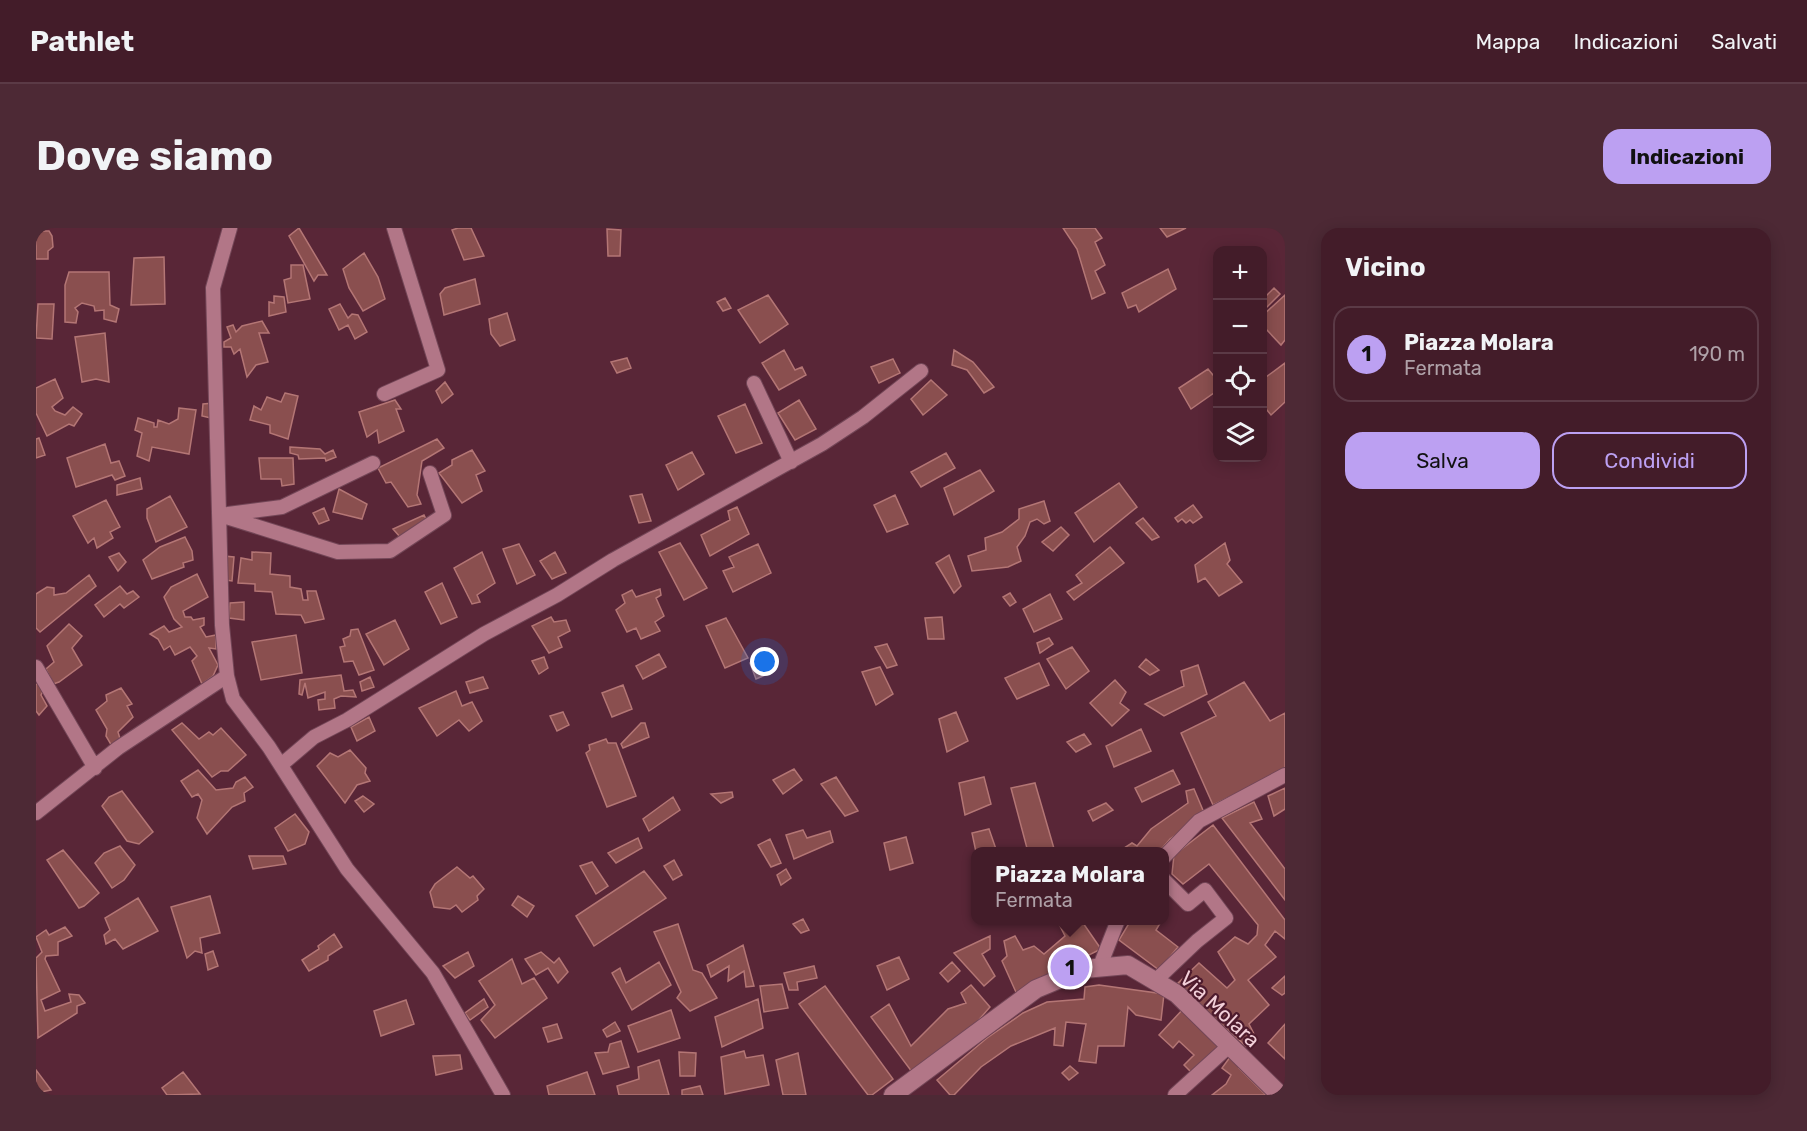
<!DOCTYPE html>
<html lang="it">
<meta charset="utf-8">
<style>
:root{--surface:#431c29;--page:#4d2935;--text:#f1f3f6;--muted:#afa1a8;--line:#5b3a46;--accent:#bca0f2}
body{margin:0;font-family:Rubik,sans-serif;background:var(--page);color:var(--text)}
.controls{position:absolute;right:18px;top:18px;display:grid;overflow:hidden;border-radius:12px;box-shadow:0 3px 15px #0003}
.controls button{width:54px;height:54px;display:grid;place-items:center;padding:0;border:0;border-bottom:2px solid var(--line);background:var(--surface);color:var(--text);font:30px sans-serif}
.you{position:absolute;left:729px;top:434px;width:21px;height:21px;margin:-15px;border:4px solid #fff;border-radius:50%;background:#1a73e8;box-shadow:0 0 0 9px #1a73e833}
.badge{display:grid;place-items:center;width:39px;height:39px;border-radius:50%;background:var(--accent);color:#111;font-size:20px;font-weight:700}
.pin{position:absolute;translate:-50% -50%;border:3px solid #fff;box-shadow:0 2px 6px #0006}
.popup{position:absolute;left:935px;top:619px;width:198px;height:78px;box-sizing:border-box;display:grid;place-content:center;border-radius:12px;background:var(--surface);filter:drop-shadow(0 2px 4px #0005);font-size:20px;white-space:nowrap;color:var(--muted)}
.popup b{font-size:22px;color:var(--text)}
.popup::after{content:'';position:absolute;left:50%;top:100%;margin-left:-12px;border:12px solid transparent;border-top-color:var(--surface)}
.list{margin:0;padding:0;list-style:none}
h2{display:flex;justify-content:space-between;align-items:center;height:78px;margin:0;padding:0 24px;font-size:26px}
h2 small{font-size:20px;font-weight:400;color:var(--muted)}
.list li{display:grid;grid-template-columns:39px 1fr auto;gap:18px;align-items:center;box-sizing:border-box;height:96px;margin:0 12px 12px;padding:0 12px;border:2px solid var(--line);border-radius:18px}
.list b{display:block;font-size:22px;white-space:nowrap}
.list p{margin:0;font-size:20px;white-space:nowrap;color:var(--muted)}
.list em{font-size:20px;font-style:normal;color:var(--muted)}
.actions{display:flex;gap:12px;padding:18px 24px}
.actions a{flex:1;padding:14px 0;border:2px solid var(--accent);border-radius:18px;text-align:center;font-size:21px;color:var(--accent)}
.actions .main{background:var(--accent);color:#111}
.icon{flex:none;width:33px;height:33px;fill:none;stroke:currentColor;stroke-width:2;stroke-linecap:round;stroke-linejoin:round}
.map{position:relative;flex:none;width:1249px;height:867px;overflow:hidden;border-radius:18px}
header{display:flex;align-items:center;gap:36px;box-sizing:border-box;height:84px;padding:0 30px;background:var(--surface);border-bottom:2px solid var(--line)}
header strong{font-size:28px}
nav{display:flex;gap:33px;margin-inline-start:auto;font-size:21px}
.intro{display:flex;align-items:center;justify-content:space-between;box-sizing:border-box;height:144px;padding:0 36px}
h1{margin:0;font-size:42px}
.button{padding:15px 27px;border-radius:18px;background:var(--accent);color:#111;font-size:21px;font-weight:700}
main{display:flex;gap:36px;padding:0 36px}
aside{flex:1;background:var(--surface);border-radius:18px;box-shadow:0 3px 15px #0003}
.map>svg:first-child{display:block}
</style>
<header>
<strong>Pathlet</strong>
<nav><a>Mappa</a><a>Indicazioni</a><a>Salvati</a></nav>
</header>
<div class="intro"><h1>Dove siamo</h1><a class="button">Indicazioni</a></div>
<main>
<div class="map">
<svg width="1249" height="867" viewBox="0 0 1249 867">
<rect width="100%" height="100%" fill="#592637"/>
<path fill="#8a4f4f" stroke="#b47675" stroke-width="1.5" d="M263,0L291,47H282L278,53L253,8Z
M422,0H435L448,28L428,32L416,2Z
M1027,0H1059L1066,10L1059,14L1069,37L1059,43L1069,65L1056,71L1041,21Z
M1124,0H1150L1131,9Z
M571,1L585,2L584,28H572Z
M0,3H13L16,8L17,19L12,23V31H0Z
M328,25L342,49L349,71L327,83L313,60L307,41Z
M128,29L129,76L95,77L98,30Z
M255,37H267L274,71L252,75L248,52L255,50Z
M1132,41L1140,61L1103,84L1100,77L1092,80L1086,65Z
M33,44H73L74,77L83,81L80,94L68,91V82L59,83L58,78L46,75L39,80L42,84L40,95L29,94V57Z
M439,51L444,76L408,87L404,66L409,60Z
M1238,60L1244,66L1226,84V72Z
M732,67L752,96L724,115L702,82Z
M1249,67V112L1245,117L1229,100L1226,88Z
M238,68L248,69L250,84L233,88V74L238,75Z
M689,70L695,80L687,83L681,74Z
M2,76H18L16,111L0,110Z
M304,76L312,90L316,86L322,87L331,104L319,111L312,97L303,102L293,81Z
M471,85L479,112L464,118L455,106L453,91Z
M226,93L233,105H223L232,134L220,137L211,149L204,121L198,126L195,119H188V114L195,110L191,99L197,97L200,104L206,98Z
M69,105L73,154L60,151L46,154L39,109Z
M748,122L759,142L766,139L770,147L743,162L726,135Z
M918,122L937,134L958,159L948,165L931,142L916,137Z
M591,130L595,140L581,145L575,134Z
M857,131L864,145L843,155L835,139Z
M1249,135V174L1235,187L1226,176V152Z
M1172,141L1182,153V162L1155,181L1143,160Z
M19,151L27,170L16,179L19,183L29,187L37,179L46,186L38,198L33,196L11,208L0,185V160Z
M895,152L911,167L887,187L875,171Z
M409,154L417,166L406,175L400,163Z
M249,165L262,168L252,211L234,205V197L214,192L218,178L225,182L231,169L245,174Z
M359,172L365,181H360L368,203L343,215L341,202L331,209L323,184Z
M763,172L780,201L759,212L742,185Z
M177,175L175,190L166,188L167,176Z
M709,176L726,215L700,225L682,188Z
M143,180L160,182L153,226L116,219L113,233L101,228L106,205L99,202L102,190L118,195V199H121L122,192L133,196L142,191Z
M3,210L9,227L0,230V211Z
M401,211L408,220L386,233L381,267L385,276L372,279L355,254L350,255L342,240Z
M69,216L75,235L83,233L89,248L79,252L76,247L40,259L31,230Z
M254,219L284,221L289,226L297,222L300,229L290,233L289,230L263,231L262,227L254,225Z
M436,222L449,243L440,247L446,263L426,275L403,245L416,237V232Z
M656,224L668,246L642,262L630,237Z
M910,225L919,240L885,259L875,244Z
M223,230H257L258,256L246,258L245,251H225Z
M944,242L958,263L918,287L908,260Z
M104,250L106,261L81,267V257Z
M1083,255L1101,279L1058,314L1039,285Z
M303,261L331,276L326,291L297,284Z
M606,266L615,293L603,295L594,268Z
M859,267L872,296L851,304L838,277Z
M134,268L151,299L120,314L111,290V281Z
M70,272L84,299L74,304L77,310L61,320L58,310L52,315L37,288Z
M1008,273L1014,293L1008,296L1001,291L994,294L989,308L981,319L985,333L972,339L936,343L932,328L950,322L949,310L966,304L983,291V281Z
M1157,277L1166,289L1157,295L1154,292L1150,295L1146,291L1142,294L1139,290Z
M701,279L713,306L674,328L665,307L694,292L692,283Z
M288,280L293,292L283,296L277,285Z
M388,287L392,295L365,310L357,301Z
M1107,290L1123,309L1116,312L1100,295Z
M1025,299L1033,307L1017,323L1006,314Z
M149,309L156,323L157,332L147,335L148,339L116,351L107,332L124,319Z
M644,315L671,360L648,372L623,324Z
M1189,315L1194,332L1191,336L1206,354L1183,368L1169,350L1162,354L1159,337Z
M483,316L499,347L481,356L467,321Z
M722,316L735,345L697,364L687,343L698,339L693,329Z
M1074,319L1088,335L1038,372L1031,364L1046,355L1040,347Z
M216,324L235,325L234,346L254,348V359L265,361L267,372H272L271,363H280L288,391L269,395L265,387L240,386L236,364L219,363V356L202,355L205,330L216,332Z
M446,324L459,355L441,367L444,374L436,376L418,340Z
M519,324L530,345L516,351L504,333Z
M83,325L90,334L82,343L73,329Z
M913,327L925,358L918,365L900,335Z
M188,328L198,329L196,353L190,352Z
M161,346L172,369L147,383L149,389H155L157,392L168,390V397L164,399L170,409L180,407V421L173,420L182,437L177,448L166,456L156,433L161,428L154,419L139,427L134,418L128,422L122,411L114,406L128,398L133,404L146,399L138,391L128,369L135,359Z
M53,347L60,358L4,404L0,400V366L11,359L18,360V367L30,365Z
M406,355L421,389L405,396L389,364Z
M84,358L91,366L97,363L103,369L88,380L84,376L68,389L59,377Z
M624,361L625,367L620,370L628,388L619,394L624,403L605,411L600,400L591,404L580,382L589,375L586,367L596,362L600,369Z
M974,365L980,374L974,378L967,369Z
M1014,366L1026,391L998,404L987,381Z
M208,374V392L193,390L194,375Z
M515,389L518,394L530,392L534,403L522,409L526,419L513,425L496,398Z
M906,389L908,411H892L889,390Z
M690,390L712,430L689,440L670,398Z
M359,392L373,421L348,437L330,406Z
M33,396L46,408L36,420L46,437L23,454L17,456L10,441L18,434L11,418Z
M322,401L338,442L323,447L317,433L308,434L304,419L309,418L307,411L314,408L315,402Z
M260,407L266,445L225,452L216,414Z
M1013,410L1017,416L1004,425L1001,415Z
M851,416L861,437L851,440L839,419Z
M1036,419L1053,443L1030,461L1011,431Z
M623,426L630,439L607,451L600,438Z
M508,429L512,440L503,446L496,433Z
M1110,431L1123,442L1114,447L1103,439Z
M727,432L734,445L720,451L714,435Z
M1003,435L1013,457L981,471L969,450Z
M1162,437L1171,466L1128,488L1109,476L1148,458L1145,443Z
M844,439L857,466L840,477L826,444Z
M305,447L308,463L317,462L320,469L305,468L298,471L299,480L283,482L282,472L289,471V464L272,470L269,455L266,467L263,466L264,452Z
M334,449L338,459L326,463L324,454Z
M447,449L452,460L434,465L430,454Z
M1079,452L1090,464L1084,475L1093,482L1076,498L1054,475Z
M1208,454L1234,493L1249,485V542L1177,577L1145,505L1180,488L1172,474Z
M2,455L9,460L5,467L11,478L3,487L0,483V457Z
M587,457L596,481L576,489L566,465Z
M85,460L96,476L91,478L97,489L82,504L85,514L77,520L70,508L71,501L60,482L71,473L70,467Z
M420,463L426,478L436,474L446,493L433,503L423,492L401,508L383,480Z
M527,484L533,497L521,503L514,488Z
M920,484L932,513L911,524L903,491Z
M333,489L339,503L321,513L315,499Z
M146,495L163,511L173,504L177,507L185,500L210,527L192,543H185L176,549L136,502Z
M605,495H609L613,509L587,520L585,516Z
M1105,501L1115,523L1078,539L1070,518Z
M1048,506L1055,516L1040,524L1031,514Z
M570,511L572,515H580L600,568L571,579L550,525L554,522L553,517Z
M314,522L330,540L329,545L334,553L321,557L309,575L281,538L294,525L302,529Z
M758,541L766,552L747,566L737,552Z
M162,542L180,562L197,560L200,554L209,549L217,559L208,565L209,573L196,579L171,606L161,590L166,572L162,566L156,569L145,553Z
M1137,542L1144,556L1106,574L1099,560Z
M800,549L822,583L809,588L785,556Z
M948,549L955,576L929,587L923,555Z
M999,555L1019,624H992L975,560Z
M1249,560V581L1238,588L1232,568Z
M1158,561L1169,587L1134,611L1123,624H1089L1088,620L1096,615L1101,618L1115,601L1152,575L1150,563Z
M86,563L117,604L103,616L91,613L66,578L73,569Z
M696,564L697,569L685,575L675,566Z
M327,568L338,576L328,584L319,573Z
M637,569L644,582L613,603L607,591Z
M1218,574L1226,591L1214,595L1249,641V672L1186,590Z
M1070,575L1077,582L1057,593L1052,583Z
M259,586L273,604L269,616L252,623L239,600Z
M1177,597L1249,692V711L1239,703L1229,717L1240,729L1212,752L1233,777L1213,796L1218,806L1210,818L1140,757L1163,735L1191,760L1199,752L1182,724L1199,709L1212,716L1221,707L1222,697L1173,636L1147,656L1136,646L1138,627Z
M953,601L961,624H940L936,605Z
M767,602L771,610L794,603L797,614L758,631L750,607Z
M870,609L877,635L854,642L848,615Z
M602,610L606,620L580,635L572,625Z
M734,611L745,635L735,639L722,617Z
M84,618L99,637L88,652L76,660L59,635L68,625Z
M27,622L63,665L48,678L43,680L11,632Z
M213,628H247L250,636L217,641Z
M638,632L646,647L637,652L628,638Z
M556,634L572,658L560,666L544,638Z
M421,639L434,650L437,648L448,661L441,668L442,672L426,684L420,677L414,681L398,679L394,664L399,656Z
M750,641L755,650L745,657L741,647Z
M608,643L630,670L558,718L540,688Z
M174,668L184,705L164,710L166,725L159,723L151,730L135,679Z
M482,668L498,678L491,689L476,677Z
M102,670L122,703L87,721L79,711L70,716L68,707L74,702L69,690Z
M767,691L773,702L765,705L757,696Z
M1021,692H1045L1065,721L1003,752L983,771L966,733L971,728L968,713L979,708L987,722L998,718L1008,726L1029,708Z
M1095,692H1126L1120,702L1142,719L1123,742L1083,712Z
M642,696L657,742L666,745L681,770L654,783L641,770L645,764L618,704Z
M29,699L36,708L22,714V727L10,728L9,731L24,763L5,772L9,783L35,774L33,766L43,767L49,775L41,778V785L2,810L0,730L6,724L0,709L10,702L13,707Z
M298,706L306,719L292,728V732L273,743L266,732L283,721L282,718Z
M954,708V721L946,726L959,748L948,758L918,725Z
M707,717L718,758L710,759L708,743L692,753L693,738L675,749L671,737Z
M177,723L182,738L172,742L169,726Z
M432,724L438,738L419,750L407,738Z
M505,724L518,735L523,730L532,744L522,755L512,740L500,747L489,731Z
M863,729L873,751L851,762L841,738Z
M476,731L486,756L498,750L511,770L459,810L445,792L459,777L443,753Z
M623,734L635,757L596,782L576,745L584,740L590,755Z
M916,734L924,743L912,754L904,745Z
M778,738L781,750L761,754L762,762H753L748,745Z
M1249,748V765L1246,767L1236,760Z
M746,756L752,780L728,784L724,758Z
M935,757L954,779L934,802L879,848L835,789L853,776L875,818L912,781L930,775L925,765Z
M1063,757L1128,766L1125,792L1100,787L1092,779L1088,818H1062L1060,835L1043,833L1050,796L1030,794L1027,818L1018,817L1019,800L975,818L945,839L918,867H914L901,852L951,810L987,785L1011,774L1048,771L1049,759Z
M789,758L857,851L836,867H832L763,776Z
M448,771L452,779L434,792L429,785Z
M722,771L727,800L686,819L679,789Z
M370,772L378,796L345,808L338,783Z
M1148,780L1186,815L1157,846L1148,837L1158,827L1143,813L1137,820L1123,807Z
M635,782L644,810L602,824L592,798Z
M579,794L584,803L571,809L567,802Z
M521,796L526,810L512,814L507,800Z
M1249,796V831L1232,815Z
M585,813L593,839L567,846L559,825L572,824L574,816Z
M708,823L710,830L727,827L733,857L689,866L685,829Z
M643,824L660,825L659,848H644Z
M762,825L770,867H747L740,832Z
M1197,825L1206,837L1203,840L1230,867H1176L1190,856L1195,847L1186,840Z
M424,827L426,841L400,847L397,828Z
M623,832L633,867H583L581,858L603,851L602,839Z
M1034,838L1042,845L1033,852L1026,845Z
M0,842L15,862L0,865Z
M147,844L164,866L131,867L126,860Z
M551,844L559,867H513L511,858Z
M664,858L667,867H646V862Z"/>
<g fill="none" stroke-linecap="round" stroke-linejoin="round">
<g stroke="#734657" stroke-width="16">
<path id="street" d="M194,0L177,60L186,397L191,448L197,471L233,519L311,641L397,745L467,867
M718,155L755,234
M348,166L402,142L358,0
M192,286L246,279L337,235
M184,287L302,324L354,323L408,287L394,245
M0,439L59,540
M245,537L278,509L311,492L448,406L521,367L577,332L786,216L827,189L885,143
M0,585L82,520L191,448
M1128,629L1163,593L1249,547
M1064,738L1082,692
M1119,753L1161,713L1190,690L1169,662L1152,676L1128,652
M1139,867L1193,818"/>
</g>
<g stroke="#734657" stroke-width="20">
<path id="secondary" d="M857,867L1000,761L1048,741L1092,737L1141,766L1244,867"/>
</g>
<use href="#street" stroke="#b27687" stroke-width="14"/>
<use href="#secondary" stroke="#b27687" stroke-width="18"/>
</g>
<g text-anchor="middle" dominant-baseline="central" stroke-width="4.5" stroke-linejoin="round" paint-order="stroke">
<g font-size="21" fill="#f3d1da" stroke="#4e1b2d">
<text transform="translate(1184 781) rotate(43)">Via Molara</text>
</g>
</g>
</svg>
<div class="controls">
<button>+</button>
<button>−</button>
<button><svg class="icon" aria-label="locate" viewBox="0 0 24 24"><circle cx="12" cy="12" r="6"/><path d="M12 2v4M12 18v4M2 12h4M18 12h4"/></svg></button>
<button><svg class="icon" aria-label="layers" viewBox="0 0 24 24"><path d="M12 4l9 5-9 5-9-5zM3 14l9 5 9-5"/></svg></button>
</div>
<div class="you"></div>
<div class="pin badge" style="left:1034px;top:739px">1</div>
<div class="popup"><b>Piazza Molara</b>Fermata</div>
</div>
<aside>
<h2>Vicino<small></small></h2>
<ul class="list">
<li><span class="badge">1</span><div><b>Piazza Molara</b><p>Fermata</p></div><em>190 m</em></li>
</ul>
<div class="actions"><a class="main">Salva</a><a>Condividi</a></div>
</aside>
</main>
